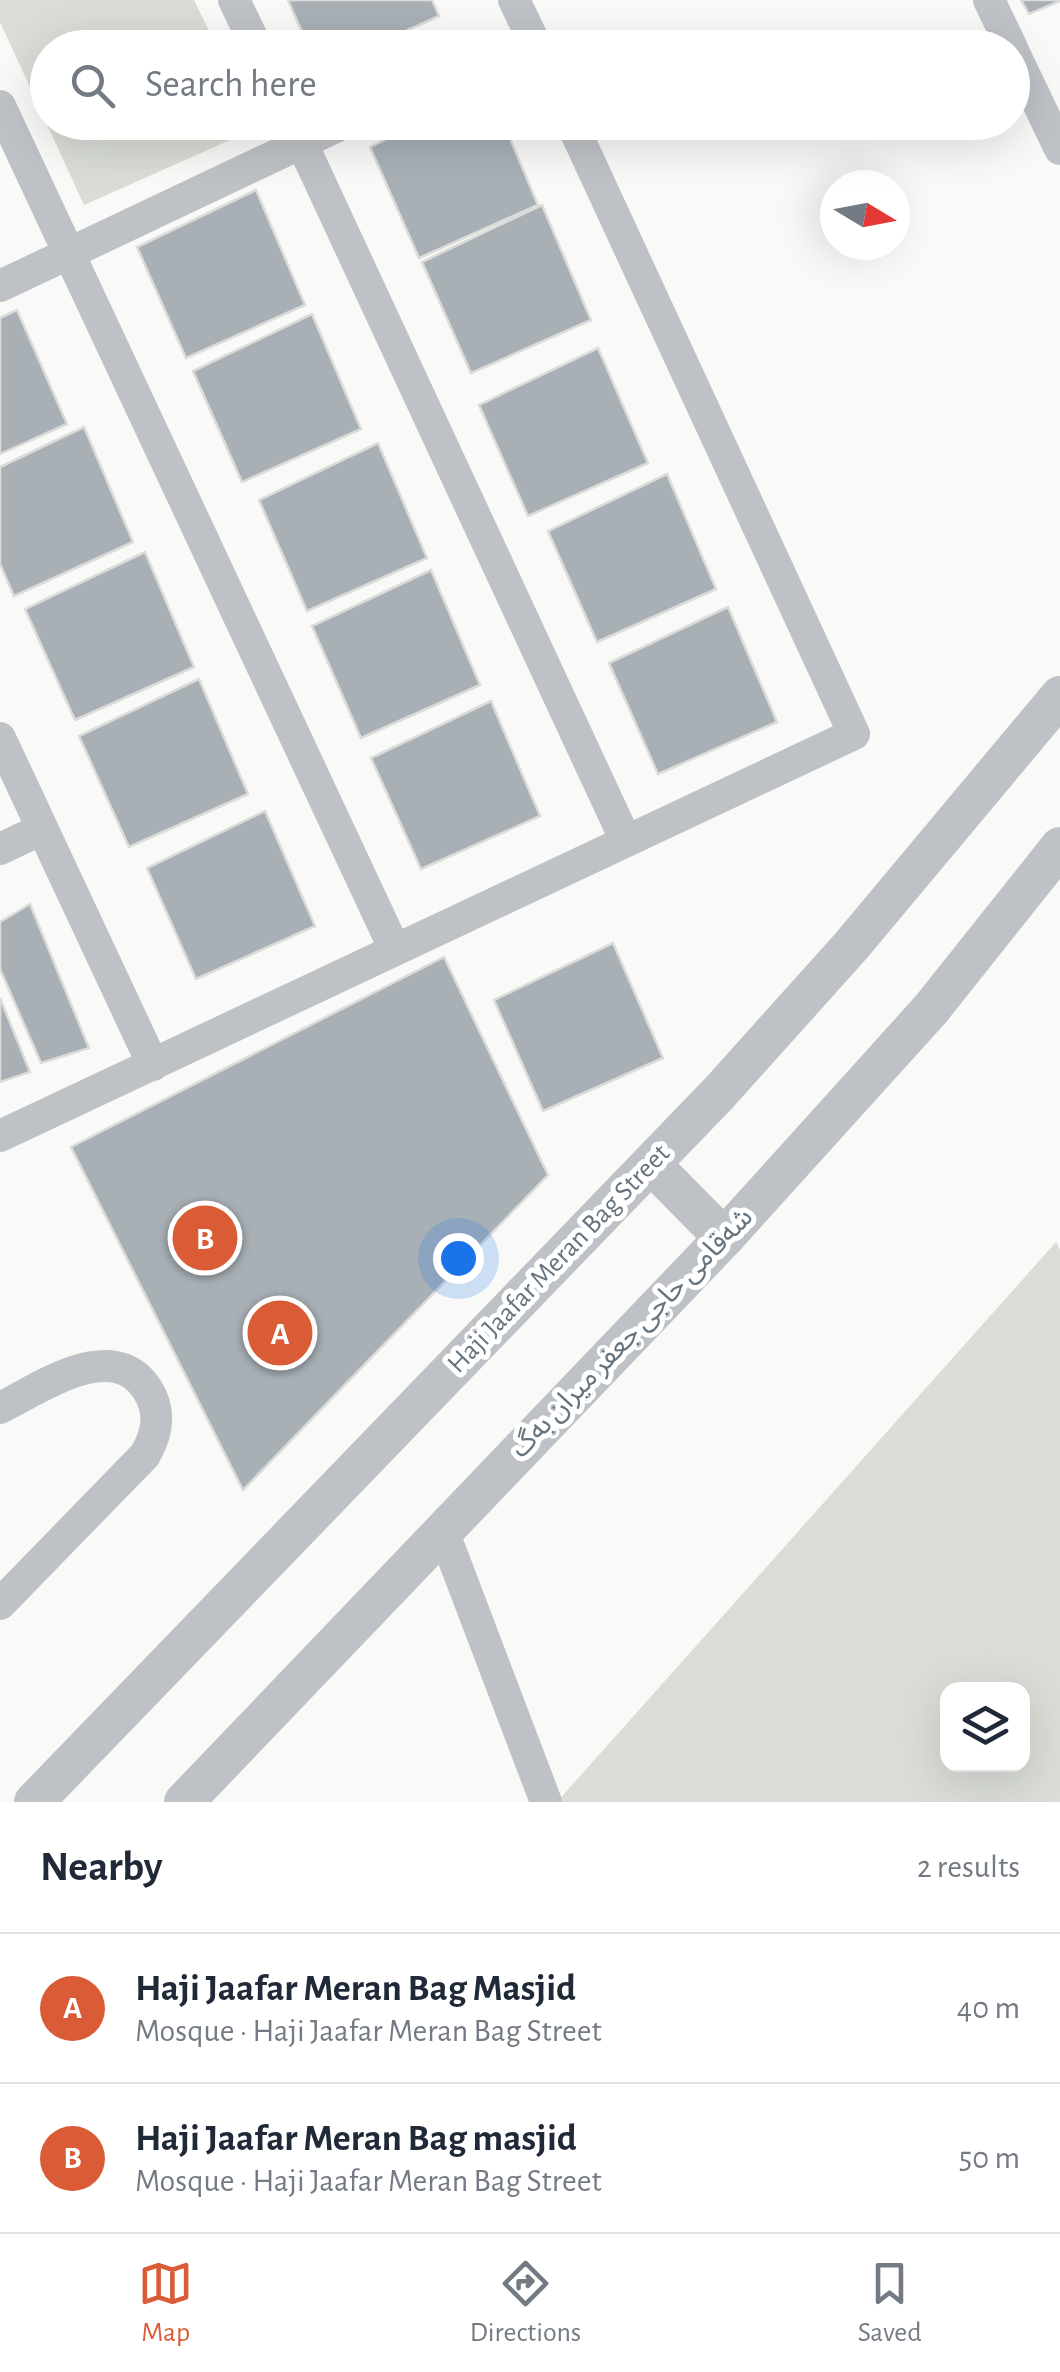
<!DOCTYPE html>
<meta charset="utf-8">
<style>
:root{--surface:#fff;--page:#f6f6f7;--text:#1f2937;--muted:#747a83;--line:#e0e1e3;--accent:#d95c36}
body{margin:0;font-family:"Alegreya Sans","Noto Sans Arabic",sans-serif;background:var(--page);color:var(--text)}
.controls{position:absolute;right:30px;bottom:30px;display:grid;overflow:hidden;border-radius:20px;box-shadow:0 10px 40px #0002}
.controls button{width:90px;height:90px;display:grid;place-items:center;padding:0;border:0;border-bottom:2px solid var(--line);background:var(--surface);color:var(--text);font:50px sans-serif}
.compass{position:absolute;left:820px;top:170px;width:90px;height:90px;border-radius:50%;background:var(--surface);box-shadow:0 10px 40px #0002;rotate:100deg}
.you{position:absolute;left:458px;top:1258px;width:35px;height:35px;margin:-25px;border:8px solid #fff;border-radius:50%;background:#1a73e8;box-shadow:0 0 0 15px #1a73e833}
.badge{display:grid;place-items:center;width:65px;height:65px;border-radius:50%;background:var(--accent);color:#fff;font-size:32px;font-weight:700}
.pin{position:absolute;translate:-50% -50%;border:5px solid #fff;box-shadow:0 2px 10px #0006}
.list{margin:0;padding:0;list-style:none}
h2{display:flex;justify-content:space-between;align-items:center;height:130px;margin:0;padding:0 40px;font-size:42px}
h2 small{font-size:32px;font-weight:400;color:var(--muted)}
.list li{display:grid;grid-template-columns:65px 1fr auto;gap:30px;align-items:center;box-sizing:border-box;height:150px;padding:0 40px;border-top:2px solid var(--line)}
.list b{display:block;font-size:38px;white-space:nowrap}
.list p{margin:0;font-size:32px;white-space:nowrap;color:var(--muted)}
.list em{font-size:32px;font-style:normal;color:var(--muted)}
.icon{flex:none;width:55px;height:55px;fill:none;stroke:currentColor;stroke-width:2;stroke-linecap:round;stroke-linejoin:round}
.map{position:relative;flex:none;width:1060px;height:1802px;overflow:hidden}
.search{position:absolute;background:var(--surface);box-shadow:0 10px 40px #0002;left:30px;right:30px;top:30px;height:110px;display:flex;align-items:center;gap:25px;box-sizing:border-box;padding:0 35px;border-radius:55px;color:var(--muted);font-size:38px}
.sheet{height:430px;background:var(--surface)}
nav{display:flex;justify-content:space-around;align-items:center;box-sizing:border-box;height:140px;border-top:2px solid var(--line);background:var(--surface);font-size:28px;color:var(--muted)}
nav a{display:grid;justify-items:center;gap:5px}
nav .on{color:var(--accent)}
.map>svg:first-child{display:block}
</style>
<div class="map">
<svg width="1060" height="1802" viewBox="0 0 1060 1802">
<rect width="100%" height="100%" fill="#f9f9f7"/>
<path fill="#d9ddd6" fill-rule="evenodd" d="M0,0H194L217,47L48,48V122H252L255,129L84,205L0,22Z
M1056,1242L1060,1250V1802H557ZM948,1690H1022V1764H948Z"/>
<path fill="#a8b0b6" stroke="#dbdbd9" stroke-width="2.5" d="M288,0H432L439,16L368,48H309Z
M1021,0H1060V1L1029,14Z
M421,122H503L538,205L419,258L370,147Z
M256,190L305,305L186,358L137,247Z
M542,205L591,320L471,373L422,262Z
M17,310L67,424L0,454V318Z
M312,314L361,429L242,482L193,371Z
M598,348L648,463L528,516L479,405Z
M84,427L133,542L14,596L0,564V467Z
M378,443L427,558L307,611L259,500Z
M667,474L716,589L597,642L548,531Z
M145,552L194,667L75,720L25,609Z
M431,570L480,685L361,738L312,626Z
M728,607L777,722L658,774L609,663Z
M199,679L248,794L129,847L79,736Z
M491,701L540,816L421,869L371,758Z
M265,811L315,926L196,979L147,868Z
M30,904L89,1048L41,1063L0,969V922Z
M613,943L663,1058L543,1111L494,1000Z
M444,957L548,1175L243,1490L71,1147Z
M0,998L30,1072L0,1082Z"/>
<g fill="none" stroke-linecap="round" stroke-linejoin="round">
<path stroke="#bec2c6" stroke-width="32" d="M234,0L257,48
M514,0L537,48
M989,0L1012,48
M1012,49L1060,149
M0,106L395,950
M292,122L626,841
M0,286L346,122
M0,738L153,1065
M0,849L42,829
M0,1136L854,734L571,122
M0,1408C42,1387 119,1332 151,1396C161,1417 156,1436 145,1455L0,1604
M443,1531L546,1802"/>
<path stroke="#bec2c6" stroke-width="40" d="M651,1164L724,1238
M34,1802L719,1093L851,946L1060,696
M184,1802L724,1238L931,1009L1060,847"/>
</g>
<g text-anchor="middle" dominant-baseline="central" stroke-width="10" stroke-linejoin="round" paint-order="stroke">
<g font-size="28" fill="#667480" stroke="#fff">
<text transform="translate(559 1259) rotate(-46)">Haji Jaafar Meran Bag Street</text>
<text transform="translate(632 1333) rotate(-46)">شەقامی حاجی جعفر میران بەگ</text>
</g>
</g>
</svg>
<div class="controls">
<button><svg class="icon" aria-label="layers" viewBox="0 0 24 24"><path d="M12 4l9 5-9 5-9-5zM3 14l9 5 9-5"/></svg></button>
</div>
<svg class="compass" viewBox="-18 -18 36 36"><path d="M0-13l5 13h-10z" fill="#e53935"/><path d="M0 13l5-13h-10z" fill="#747a83"/></svg>
<div class="you"></div>
<div class="pin badge" style="left:280px;top:1333px">A</div>
<div class="pin badge" style="left:205px;top:1238px">B</div>
<div class="search"><svg class="icon" aria-label="search" viewBox="0 0 24 24"><circle cx="10" cy="10" r="6"/><path d="M15 15l6 6"/></svg>Search here</div>
</div>
<section class="sheet">
<h2>Nearby<small>2 results</small></h2>
<ul class="list">
<li><span class="badge">A</span><div><b>Haji Jaafar Meran Bag Masjid</b><p>Mosque · Haji Jaafar Meran Bag Street</p></div><em>40 m</em></li>
<li><span class="badge">B</span><div><b>Haji Jaafar Meran Bag masjid</b><p>Mosque · Haji Jaafar Meran Bag Street</p></div><em>50 m</em></li>
</ul>
</section>
<nav>
<a class="on"><svg class="icon" aria-label="map" viewBox="0 0 24 24"><path d="M3 6l6-2 6 2 6-2v14l-6 2-6-2-6 2zM9 4v14M15 6v14"/></svg>Map</a>
<a><svg class="icon" aria-label="directions" viewBox="0 0 24 24"><path d="M12 3l9 9-9 9-9-9zM9 14v-3h6M13 9l2 2-2 2"/></svg>Directions</a>
<a><svg class="icon" aria-label="saved" viewBox="0 0 24 24"><path d="M7 4h10v16l-5-4-5 4z"/></svg>Saved</a>
</nav>
